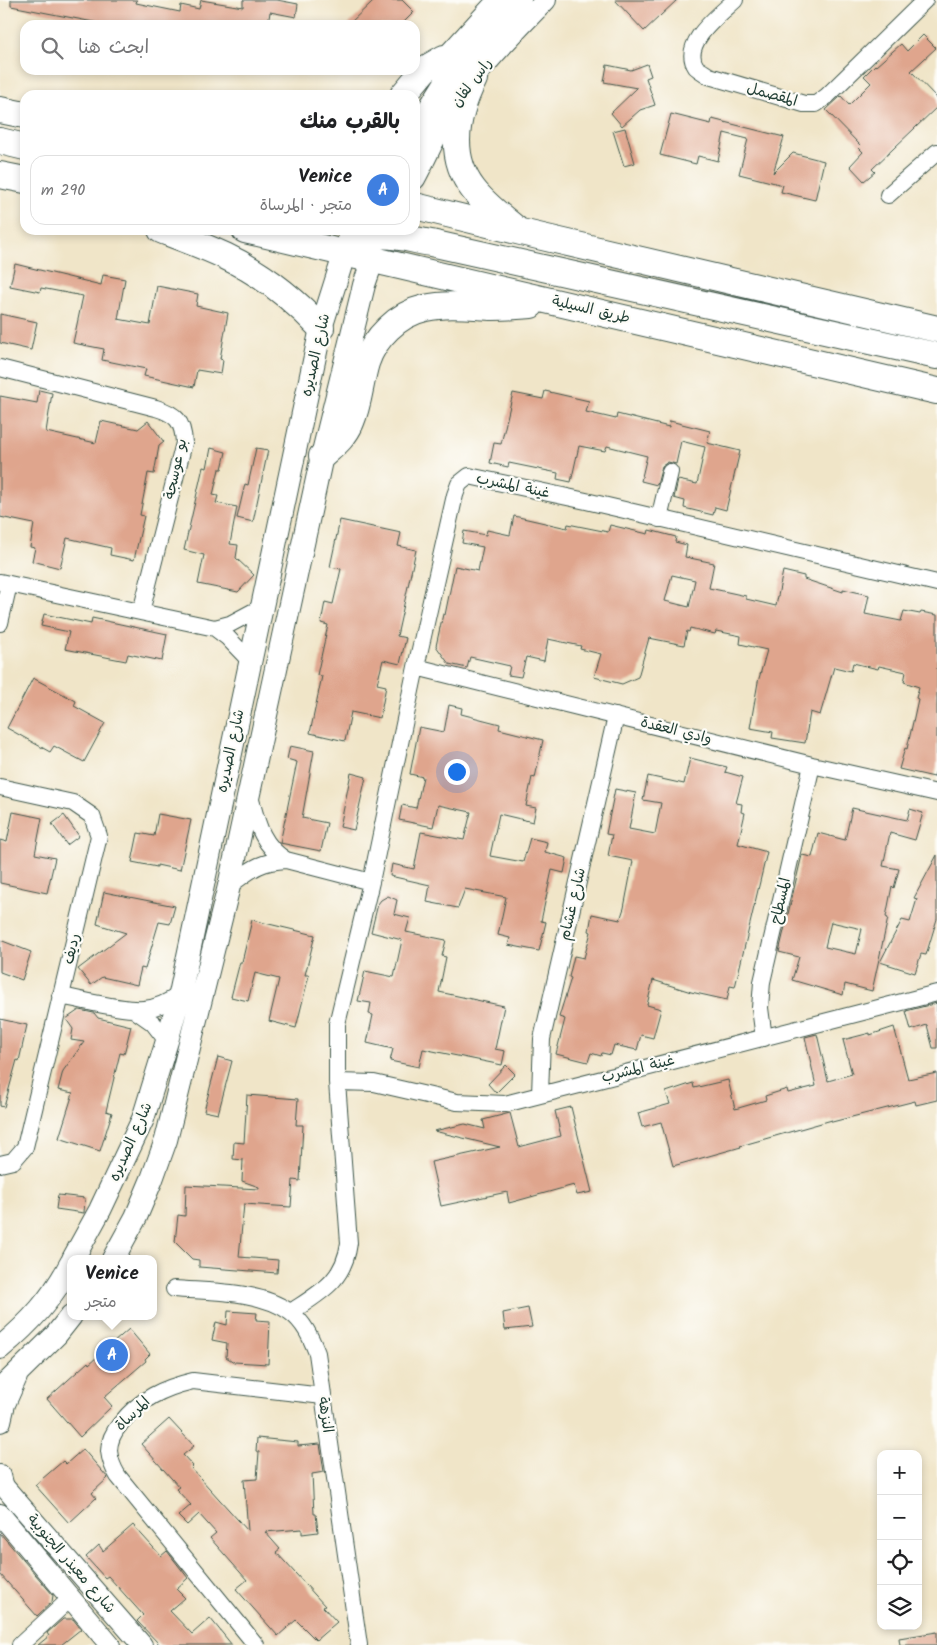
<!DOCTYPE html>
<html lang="ar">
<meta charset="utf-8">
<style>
:root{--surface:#fff;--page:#f2f2f2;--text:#202124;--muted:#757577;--line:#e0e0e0;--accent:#0f766e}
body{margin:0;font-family:Kalam,"Playpen Sans Arabic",sans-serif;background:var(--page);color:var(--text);direction:rtl}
.controls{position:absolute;right:15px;bottom:15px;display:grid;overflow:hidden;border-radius:10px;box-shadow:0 2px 8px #0003}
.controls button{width:45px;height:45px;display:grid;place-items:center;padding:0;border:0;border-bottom:1px solid var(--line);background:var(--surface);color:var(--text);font:25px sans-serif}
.you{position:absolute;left:456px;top:771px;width:18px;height:18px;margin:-12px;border:4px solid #fff;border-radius:50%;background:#1a73e8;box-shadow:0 0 0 8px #1a73e833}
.badge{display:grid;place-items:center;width:32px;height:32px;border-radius:50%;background:var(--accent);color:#fff;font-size:16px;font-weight:700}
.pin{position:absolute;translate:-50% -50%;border:2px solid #fff;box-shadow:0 1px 5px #0006}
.popup{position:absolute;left:67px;top:1255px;width:90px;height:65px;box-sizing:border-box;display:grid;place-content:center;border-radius:10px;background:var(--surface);filter:drop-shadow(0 1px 4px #0005);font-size:16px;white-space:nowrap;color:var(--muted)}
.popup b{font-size:19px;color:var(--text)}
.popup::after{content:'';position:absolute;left:50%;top:100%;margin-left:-10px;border:10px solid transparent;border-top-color:var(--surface)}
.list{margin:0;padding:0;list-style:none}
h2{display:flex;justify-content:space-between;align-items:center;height:65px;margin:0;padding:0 20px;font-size:21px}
h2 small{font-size:16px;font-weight:400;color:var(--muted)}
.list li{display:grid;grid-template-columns:32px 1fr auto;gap:15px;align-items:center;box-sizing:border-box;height:70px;margin:0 10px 10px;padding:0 10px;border:1px solid var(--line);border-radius:15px}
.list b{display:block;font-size:19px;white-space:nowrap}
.list p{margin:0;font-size:16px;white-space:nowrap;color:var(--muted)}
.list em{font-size:16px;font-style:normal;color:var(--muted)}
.icon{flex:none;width:28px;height:28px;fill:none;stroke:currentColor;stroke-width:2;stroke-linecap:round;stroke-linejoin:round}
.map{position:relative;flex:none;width:937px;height:1645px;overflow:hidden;direction:ltr}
.search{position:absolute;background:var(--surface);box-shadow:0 2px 8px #0003;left:20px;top:20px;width:400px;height:55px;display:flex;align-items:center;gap:12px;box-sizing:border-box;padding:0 18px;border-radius:15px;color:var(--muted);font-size:19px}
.panel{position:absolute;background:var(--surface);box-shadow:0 2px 8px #0003;left:20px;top:90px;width:400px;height:145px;border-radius:15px;direction:rtl}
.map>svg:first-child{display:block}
</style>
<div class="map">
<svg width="937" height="1645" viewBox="0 0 937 1645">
<rect width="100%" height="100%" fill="#fdfcf7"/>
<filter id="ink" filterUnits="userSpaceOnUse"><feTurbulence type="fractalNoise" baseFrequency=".02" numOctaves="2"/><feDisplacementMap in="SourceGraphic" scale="10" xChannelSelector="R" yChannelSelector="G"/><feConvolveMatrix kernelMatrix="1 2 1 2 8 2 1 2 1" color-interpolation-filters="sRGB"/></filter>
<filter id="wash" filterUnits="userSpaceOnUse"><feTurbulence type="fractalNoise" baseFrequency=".0096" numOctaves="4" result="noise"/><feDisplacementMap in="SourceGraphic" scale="20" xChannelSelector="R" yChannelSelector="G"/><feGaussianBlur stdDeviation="1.12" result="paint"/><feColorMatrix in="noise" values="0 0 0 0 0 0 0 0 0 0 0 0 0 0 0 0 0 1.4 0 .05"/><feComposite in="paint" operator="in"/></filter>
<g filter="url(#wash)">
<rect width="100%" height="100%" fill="#f0e5c8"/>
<g id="blocks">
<path fill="#dfa58d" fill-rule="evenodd" d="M11,0H137L136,3L180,12L181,5L199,9L201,0L243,7V0H277L298,4L296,17L270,12L268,25H109L11,6Z
M374,0H402L414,12L401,25H348Z
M615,0H677L644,31Z
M923,35L936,48L911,71L937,98V107L872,169L875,172L864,181L850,166L863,152L858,147L860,145L826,110L841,96L849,105L871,83L864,76L875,65L876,66L901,44L907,51Z
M647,64L651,76L646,78L655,105L640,110L622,126L611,113L637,88L604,82L607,65L631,70Z
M671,114L711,124L712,119L784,137L773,173L793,153L824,161L815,200L781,192L783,185L739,174L748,139L724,133L718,161L698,156L696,164L660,155Z
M625,128L635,163L624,166L613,131Z
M15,264L101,285L103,275L125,279L118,319L150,325L157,286L198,294L196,306L228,313L220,359L223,360L221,374L197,370L194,387L144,376L146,369L102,360L104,349L73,343L83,296L41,288L40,292L10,286Z
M0,314L37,322L31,350L0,343Z
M39,390L52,393L46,432L96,443L101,421L138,429L148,421L164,442L159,446L154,474L148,473L140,515L144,516L134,560L110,555L111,548L67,538L60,568L32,561L35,548L30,547L34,524L0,517V396L37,403Z
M545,391L589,401L586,412L616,419L617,414L669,427L670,421L710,431L707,443L740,451L726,510L715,507L713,515L684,508L685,501L674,498L678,480L697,484L705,447L681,441L676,464L668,462L662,466L657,485L641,481L647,456L607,446L605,451L579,446L571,482L557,479L558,473L509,463L508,467L490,463L494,443L501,444L513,393L543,399Z
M211,448L226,452L222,469H219L213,495L218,496L216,503L237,507L230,544L238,545L236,558L254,575L238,592L198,584L204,555L184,550L203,467L207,468Z
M256,448L268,450L253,522L237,518L245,484L248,485Z
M514,516L567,528L568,524L608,532L610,525L648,534L649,530L676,537L675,542L687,545L685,557L714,563L709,588L746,596V599L776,606L783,571L804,576V579L843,592V589L869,595L865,614L901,621L904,611L920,614L921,612L937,615V766L934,777L899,769L905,748L907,749L918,699L916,698L919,687L904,682L906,672L879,666L878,669L853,663L851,671L834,667L820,715L810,712L805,743L772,738L773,732L750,728L758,682L767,650L740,644L741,636L716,631L715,634L690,628L689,632L687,631L684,645L649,638L638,677L622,684L594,677L601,654L580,649L581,646L548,639L544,661L526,657L521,677L508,675L510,666L470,657L467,668L449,664L436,646L443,614L445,615L455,566L478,571L483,547L462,543L464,531L486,535L487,530L510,535ZM672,575L695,580L689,607L665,601Z
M340,520L401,533L398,546L416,550L397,636L406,638L400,664L383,660L377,684L386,686L380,718L351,712L345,741L310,733L322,676L317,675L328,625L321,623L325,602L333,604L341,569L330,567Z
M44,614L91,624L92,618L167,634L162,661L128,654L126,661L65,649L69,632L41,626Z
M33,678L76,701L74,706L105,723L84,762L54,746L50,752L7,728Z
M449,705L462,708L461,714L500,724L499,729L543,740L535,778L532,777L526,806L536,808L533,822L499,814L490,856L523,862L530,838L547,842L545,852L567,858L564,873L552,870L541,921L546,922L539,951L508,945L510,938L498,935L506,897L465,889L458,908L427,902L430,885L390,876L392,864L414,869L421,832L464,840L471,812L438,805L433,827L399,820L402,805L416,808L423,777L410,774L419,727L444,732Z
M290,746L314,751L302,818L327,823L321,851L280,843L297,762L287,759Z
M690,758L727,767L725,772L743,777L736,803L742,804L741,812L745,813L738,844L767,852L735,987L730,986L727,1000L691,992L653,980L647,1005L661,1009L653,1038L641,1035L637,1050L614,1045L611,1055L602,1053L601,1056L591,1053L588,1062L556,1054L565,1019L559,1017L571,978L569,977L574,956L584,958L591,932L589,931L592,914L620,920L624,908L633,861L608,856L612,835L606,834L615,789L636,793L629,829L655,834L661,803L643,800L648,776L684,784Z
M351,773L366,777L354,830L340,827Z
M852,808L907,820L910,809L923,813L915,840L890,833L883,866L899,869L894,888L892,886L886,917L888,918L872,991L845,984L843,995L792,980L799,957L779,952L802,855L812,857L818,833L845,840ZM831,922L862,929L856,954L825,947Z
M13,812L42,818L35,854L55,858L47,893L0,883V840L7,842Z
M158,814L191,820L180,870L157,865V867L132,862L138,833L154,836Z
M64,815L79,836L67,845L52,824Z
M937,855V919L926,955L921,954L915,973L880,962L902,920L910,922L917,899L914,898Z
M104,892L175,906L170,924L159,922L145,969L141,968L137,985L102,977L91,985L78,969L126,933L97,924Z
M388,896L397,900L394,914L410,918L406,932L446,940L442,956L446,957L439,992L504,1006L495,1049L505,1051L502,1065L423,1049L419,1067L390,1061L393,1049L367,1043L373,1015L369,1014L371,1003L358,1001L365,971L394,977L402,940L371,932L378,904L381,900Z
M252,920L315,935L305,975H309L296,1028L269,1021L279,979L255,973L248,1001L231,997L240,962H242Z
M0,940L31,952L22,980L0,972Z
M937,1003V1048H933L927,1025L911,1030L906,1011Z
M79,1010L94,1013L98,1018L131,1026L124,1054L120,1053L106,1111L112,1113L100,1151L59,1138L73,1093L58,1090L63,1071L84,1042L71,1040L73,1029L66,1019Z
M0,1019L27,1025L19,1061L17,1060L4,1107L0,1106Z
M894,1027L908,1079L937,1073V1100L916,1105L915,1101L832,1122V1120L740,1146L741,1147L673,1166L661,1122L642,1127L638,1113L670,1104L666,1092L693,1083L694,1088L728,1080L735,1109L766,1100L765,1096L787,1089L788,1093L816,1086L805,1037L817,1034L828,1081L852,1074L843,1040L870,1033V1035Z
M218,1057L232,1061L218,1114L204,1111Z
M506,1065L515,1074L496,1093L488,1084Z
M247,1095L298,1099L296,1125H303L300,1181L293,1180L291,1207L244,1204L239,1257L278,1260L277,1273L199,1267V1260L192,1259L175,1242L178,1215L185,1216L186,1185L259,1189V1187L242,1181L243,1160L233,1159L234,1142L244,1143Z
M571,1107L592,1192L577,1195L574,1185L509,1203L507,1192L441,1206L431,1162L500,1147L434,1131L465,1124L485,1129L483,1120L510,1113L519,1147L561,1136L555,1111Z
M58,1195L85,1198L84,1213L56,1209Z
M528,1308L532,1327L505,1330L503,1313Z
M228,1311L257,1313L256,1320L270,1321L268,1364L234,1362L226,1357L227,1343L212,1340L216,1322L227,1325Z
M129,1329L150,1354L145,1359L146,1361L104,1397L112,1406L80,1437L47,1399L88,1362L89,1364Z
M169,1419L194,1446L183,1455L193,1466L191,1468L248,1531L244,1480L257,1479L259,1452L256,1451L257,1438L298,1442V1446L320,1444L324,1472L312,1474L314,1514H316L318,1532L302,1534V1529L265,1532L280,1549L276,1552L325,1606L323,1607L337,1622L316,1640L296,1620L278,1636L236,1589L247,1580L210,1538L216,1533L199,1514L187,1525L178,1516L191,1505L176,1489L179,1487L141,1444Z
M83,1449L108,1478L92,1493L96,1498L69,1523L35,1485L63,1461L66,1464Z
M133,1525L161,1556L167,1551L188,1578L176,1589L185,1598L170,1611L192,1634L210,1618L232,1645H160L137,1621L143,1615L108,1576L105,1578L86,1557L99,1545L103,1551Z
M0,1533L53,1595L52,1602L37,1616L0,1574Z
M63,1619H73L81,1629L61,1645H38L49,1636L47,1633Z
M937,1632V1645H900L899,1638Z"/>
</g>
</g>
<g filter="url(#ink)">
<use href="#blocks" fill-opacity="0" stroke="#3e564a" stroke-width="1"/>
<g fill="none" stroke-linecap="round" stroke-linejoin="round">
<g stroke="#3e564a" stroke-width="18">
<path id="minor" d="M735,0C721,14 680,43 696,67C699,70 705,73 709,76L804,104H816L827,96L925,0
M888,195L937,152
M0,368L156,408C176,414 183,421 184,443L141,612
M659,519L670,472
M0,582L215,628L227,637L250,661
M0,623L9,584
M215,628L230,624L260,608
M416,667L812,765L937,793
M0,787L73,803L92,816L99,836L25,1147L13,1161L0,1164
M250,796C257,822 261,845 286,860L371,882
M229,886C251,870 257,862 286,860
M60,996C84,1000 122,1011 144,1009C158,1008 169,1002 180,994
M133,1009L153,1023L167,1041
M764,1038L760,1008L762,982L812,765
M337,1082L374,1083L457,1102L505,1104L937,993
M540,1094L542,1039L616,716
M174,1289C210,1292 260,1290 290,1312C304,1322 311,1338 317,1353L359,1645
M291,1312C321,1292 344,1281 349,1243L337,1082V1024L371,882L416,667L455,495L459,484L469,476L586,501L937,583
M20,1645L71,1598
M256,1645L118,1476C113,1468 110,1460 109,1451C109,1440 114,1431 121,1423C140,1399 163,1388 193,1381L323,1396"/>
</g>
<g stroke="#3e564a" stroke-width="22">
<path id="tertiary" d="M436,68L498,0
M415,179C429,153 440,125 457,101C483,64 515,32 546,0
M0,1482L142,1645
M0,1514L110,1645"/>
</g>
<g stroke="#3e564a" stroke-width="24">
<path id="secondary" d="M73,1259L100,1210L143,1119L167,1041L180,994L321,328L352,230
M113,1259L136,1217L152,1179L166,1140L176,1100L229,886L322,456L364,285L373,259
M0,1348C31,1322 52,1299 71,1263
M0,1390L56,1335L71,1316
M0,1421L4,1404L16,1377
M0,1476L2,1484"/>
</g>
<g stroke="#3e564a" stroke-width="28">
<path id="primary" d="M474,79C456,115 447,155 473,189C485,205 502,217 516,229
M403,95L425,69L444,58
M0,110L25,115
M415,135L448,82L474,48L518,0
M0,141L25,147
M0,175L25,180
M415,206L521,232L937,329
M161,230C182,238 204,246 225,256C261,273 294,299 321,328
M245,230L937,391
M344,252C380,227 391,236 431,243L937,356
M322,456C333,446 345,437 351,422C359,404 360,383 366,363C374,338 398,314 425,308C448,303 470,306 493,307C506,307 518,306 531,305"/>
</g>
<use href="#minor" stroke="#fff" stroke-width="16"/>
<use href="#tertiary" stroke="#fff" stroke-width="20"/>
<use href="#secondary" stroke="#fff" stroke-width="22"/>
<use href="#primary" stroke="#fff" stroke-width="26"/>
</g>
</g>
<g text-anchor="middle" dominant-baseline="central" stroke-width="4.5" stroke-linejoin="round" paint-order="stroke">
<g font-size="15" fill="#1f3d34" stroke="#fdfcf7">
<text transform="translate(472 83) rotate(-53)">راس لفان</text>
<text transform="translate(772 95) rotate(16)">المقصمل</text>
<text transform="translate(591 310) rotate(13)">طريق السيلية</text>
<text transform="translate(316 355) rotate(-77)">شارع الصديره</text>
<text transform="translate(176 469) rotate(-78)">بو عوسجة</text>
<text transform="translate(513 486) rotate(12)">غينة المشرب</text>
<text transform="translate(676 731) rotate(14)">وادي العقدة</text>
<text transform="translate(231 751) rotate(-78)">شارع الصديره</text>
<text transform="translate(781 901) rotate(-77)">المسطاح</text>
<text transform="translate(573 904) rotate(-77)">شارع غشام</text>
<text transform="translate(72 949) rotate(-77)">رديف</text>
<text transform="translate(638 1069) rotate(-14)">غينة المشرب</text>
<text transform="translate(131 1142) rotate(-66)">شارع الصديره</text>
<text transform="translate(133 1414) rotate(-44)">المرساة</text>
<text transform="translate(325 1415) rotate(82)">النزهة</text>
<text transform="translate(71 1564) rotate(49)">شارع معيذر الجنوبية</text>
</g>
</g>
</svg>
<div class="controls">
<button>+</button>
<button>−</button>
<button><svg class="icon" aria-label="locate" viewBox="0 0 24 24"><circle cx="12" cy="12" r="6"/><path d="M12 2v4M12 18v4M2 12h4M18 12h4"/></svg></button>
<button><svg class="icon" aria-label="layers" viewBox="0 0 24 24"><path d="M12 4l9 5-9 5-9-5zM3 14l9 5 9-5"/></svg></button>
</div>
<div class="you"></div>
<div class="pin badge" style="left:112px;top:1355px;background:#3f7fe0">A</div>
<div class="popup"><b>Venice</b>متجر</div>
<div class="search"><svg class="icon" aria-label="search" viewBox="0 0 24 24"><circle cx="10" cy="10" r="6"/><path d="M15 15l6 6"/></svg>ابحث هنا</div>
<section class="panel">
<h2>بالقرب منك<small></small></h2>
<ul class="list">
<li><span class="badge" style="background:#3f7fe0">A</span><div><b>Venice</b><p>متجر · المرساة</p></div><em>290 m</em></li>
</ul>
</section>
</div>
